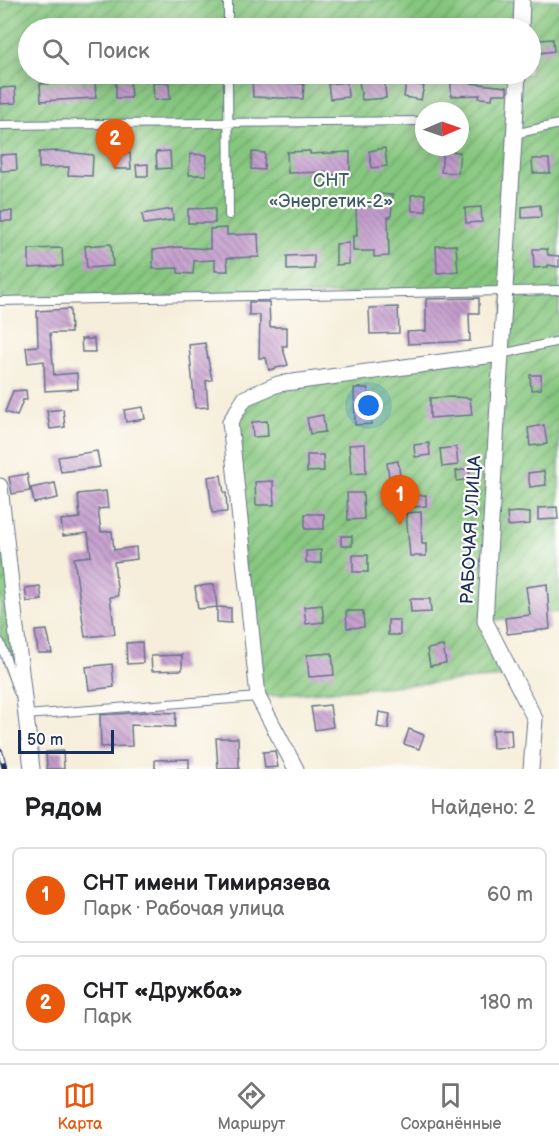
<!DOCTYPE html>
<html lang="ru">
<meta charset="utf-8">
<style>
:root{--surface:#fff;--page:#f2f2f2;--text:#202124;--muted:#757577;--line:#e0e0e0;--accent:#ea580c}
body{margin:0;font-family:"Balsamiq Sans",sans-serif;background:var(--page);color:var(--text)}
.compass{position:absolute;left:415px;top:102px;width:54px;height:54px;border-radius:50%;background:var(--surface);box-shadow:0 3px 15px #0003;rotate:88deg}
.scale{position:absolute;left:18px;bottom:15px;width:96px;box-sizing:border-box;padding-left:6px;border:3px solid #1b2f5e;border-top:0;font-size:16px;line-height:21px;white-space:nowrap;color:#1b2f5e;-webkit-text-stroke:4px #fdfcf7;paint-order:stroke}
.you{position:absolute;left:369px;top:406px;width:21px;height:21px;margin:-15px;border:4px solid #fff;border-radius:50%;background:#1a73e8;box-shadow:0 0 0 9px #1a73e833}
.badge{display:grid;place-items:center;width:39px;height:39px;border-radius:50%;background:var(--accent);color:#fff;font-size:20px;font-weight:700}
.pin{position:absolute;translate:-50% -50px;filter:drop-shadow(0 2px 3px #0008)}
.pin::after{content:'';position:absolute;top:32px;width:21px;height:18px;background:inherit;clip-path:polygon(0 0,100% 0,50% 100%)}
.list{margin:0;padding:0;list-style:none}
h2{display:flex;justify-content:space-between;align-items:center;height:78px;margin:0;padding:0 24px;font-size:26px}
h2 small{font-size:20px;font-weight:400;color:var(--muted)}
.list li{display:grid;grid-template-columns:39px 1fr auto;gap:18px;align-items:center;box-sizing:border-box;height:96px;margin:0 12px 12px;padding:0 12px;border:2px solid var(--line);border-radius:9px}
.list b{display:block;font-size:22px;white-space:nowrap}
.list p{margin:0;font-size:20px;white-space:nowrap;color:var(--muted)}
.list em{font-size:20px;font-style:normal;color:var(--muted)}
.icon{flex:none;width:33px;height:33px;fill:none;stroke:currentColor;stroke-width:2;stroke-linecap:round;stroke-linejoin:round}
.map{position:relative;flex:none;width:559px;height:769px;overflow:hidden}
.search{position:absolute;background:var(--surface);box-shadow:0 3px 15px #0003;left:18px;right:18px;top:18px;height:66px;display:flex;align-items:center;gap:15px;box-sizing:border-box;padding:0 21px;border-radius:33px;color:var(--muted);font-size:22px}
.sheet{height:294px;background:var(--surface)}
nav{display:flex;justify-content:space-around;align-items:center;box-sizing:border-box;height:84px;border-top:2px solid var(--line);background:var(--surface);font-size:16px;color:var(--muted)}
nav a{display:grid;justify-items:center;gap:3px}
nav .on{color:var(--accent)}
.map>svg:first-child{display:block}
</style>
<div class="map">
<svg width="559" height="769" viewBox="0 0 559 769">
<defs>
<pattern id="garden-furrows" width="10" height="10" patternUnits="userSpaceOnUse" patternTransform="scale(1.5)"><rect width="10" height="10" fill="#86c77f"/><path d="M-1 1l2-2M0 10L10 0M9 11l2-2" fill="none" stroke="#6da26b"/></pattern>
<pattern id="building-back-hatch" width="6" height="6" patternUnits="userSpaceOnUse" patternTransform="scale(1.5)"><rect width="6" height="6" fill="#c39bcc"/><path d="M-1 5l2 2M0 0l6 6M5-1l2 2" fill="none" stroke="#9e7fa9"/></pattern>
</defs>
<rect width="100%" height="100%" fill="#fdfcf7"/>
<filter id="ink" filterUnits="userSpaceOnUse"><feTurbulence type="fractalNoise" baseFrequency=".0167" numOctaves="2"/><feDisplacementMap in="SourceGraphic" scale="12" xChannelSelector="R" yChannelSelector="G"/><feConvolveMatrix kernelMatrix="1 2 1 2 8 2 1 2 1" color-interpolation-filters="sRGB"/></filter>
<filter id="wash" filterUnits="userSpaceOnUse"><feTurbulence type="fractalNoise" baseFrequency=".008" numOctaves="4" result="noise"/><feDisplacementMap in="SourceGraphic" scale="24" xChannelSelector="R" yChannelSelector="G"/><feGaussianBlur stdDeviation="1.35" result="paint"/><feColorMatrix in="noise" values="0 0 0 0 0 0 0 0 0 0 0 0 0 0 0 0 0 1.4 0 .05"/><feComposite in="paint" operator="in"/></filter>
<g filter="url(#wash)">
<rect width="100%" height="100%" fill="#f6eeda"/>
<path fill="url(#garden-furrows)" stroke="#507b6e" stroke-width="1.5" fill-rule="evenodd" d="M0,0H559V612L486,621L514,676L258,697L230,422L245,398L278,384L501,354L505,291L0,301ZM28,28H530V74H28ZM424,111H460V147H424Z
M0,486L26,715L0,642Z"/>
<g id="blocks">
<path fill="url(#building-back-hatch)" d="M553,39L554,51L540,53L539,40Z
M384,76L386,98L362,100L359,81Z
M274,77V81L304,84L303,99L253,97L252,78Z
M130,80L131,98H116V81Z
M95,82L96,98L41,101L40,84Z
M347,82L348,97L330,99L328,84Z
M406,82L424,86L421,100L404,97Z
M461,82L507,87V94H493L492,99L479,98L480,95L451,96V83Z
M153,83H169L170,99L154,100Z
M15,87L16,103L0,104V88Z
M385,148L387,166L372,168L369,151Z
M57,151L93,155L92,176L68,175L69,167L39,168V152Z
M170,151L171,168L157,169L156,152Z
M310,151V154L350,152V174L329,175V172L288,173L287,152Z
M443,151L460,152L458,173L441,172Z
M252,152L265,153L264,170L251,169Z
M130,153L131,169H114L113,154Z
M16,154L17,170L1,171L0,155Z
M190,154L207,155L206,175H189Z
M532,159H549L550,173H533Z
M148,164V176H137L136,165Z
M378,194L393,195L391,217H388L389,256L374,257V251H353V236H357L356,207L378,206Z
M425,194L426,211H412L411,195Z
M540,205L541,217L522,218V207Z
M481,207L482,222L466,223L465,208Z
M215,208V223H188V209Z
M172,209L173,220L144,224L142,214Z
M1,211H12V221H1Z
M227,228V235L258,234L259,257L227,258L228,271H215V260L194,261L193,274L178,273V268L153,269V250L179,247L210,249V229Z
M349,243V264L336,265V244Z
M111,244L113,266L87,268L85,246Z
M456,245L458,271L437,273L436,246Z
M62,248L63,266L29,268V249Z
M533,249H547L548,255L559,256V267L548,265V267L534,268Z
M314,255V269L287,270V256Z
M479,298V313H469L470,341L408,344L407,332L426,331V299Z
M249,302H269L270,327H287V346H282L288,365L269,370L266,358H259L260,315H249Z
M398,307L399,333L370,334L369,308Z
M70,309L71,333H50L54,375L77,373L78,389L45,391L44,361L28,363L26,347L38,346L37,311Z
M81,339H94L95,352H82Z
M205,343L212,380L206,381L208,407L195,408L189,345Z
M530,375H541V389L531,390Z
M354,388H368L371,424L355,425Z
M26,390L27,400H23L17,416L5,412L13,391Z
M454,397L470,398L472,415L430,418V398Z
M143,407L145,419L126,422L124,410Z
M63,409L65,427L50,429L47,411Z
M323,415L325,432L310,434L307,418Z
M267,421L268,436L253,437L252,422Z
M544,425L547,444L530,446L528,428Z
M429,443L430,455L415,457L414,445Z
M365,444L366,473L351,474L349,445Z
M456,447L458,465L442,467L440,449Z
M97,451L100,467L61,472L58,457Z
M307,455H323L324,471L307,472Z
M398,461L400,475L389,477L387,463Z
M469,469L470,479L457,481L456,471Z
M544,471L546,485L530,487L528,473Z
M27,474L30,491L12,494L9,477Z
M221,475L224,493H226L227,512L212,513L208,477Z
M273,481L274,505H256L255,482Z
M55,483L58,498L34,503L31,488Z
M106,491L108,508L98,509L101,532L112,531L114,550L136,547L137,559L114,562L118,596L110,597L115,634L85,637L74,558L91,556L88,533L63,536L61,520L80,518L78,494Z
M347,493H363L364,519L348,520Z
M426,495V506L413,507L412,496Z
M557,507L558,519L538,520V508Z
M421,512L422,544H426V556H410L406,513Z
M518,512L530,513V524L508,526L507,513Z
M305,514H324V529H305Z
M341,536H352V546H341Z
M321,550V563H306V551Z
M353,555H368V572H353Z
M214,584L217,607L198,609L195,587Z
M547,584L550,629L507,634L505,618L530,615L526,587Z
M40,586L42,600L27,602L25,588Z
M410,599H430L431,612L411,613Z
M322,605L324,622L306,624L304,607Z
M217,607L231,608V623L217,622Z
M346,611H363L364,627L347,628Z
M388,620H400V635H388Z
M47,630L52,653H38L35,631Z
M142,642L143,663L127,664L126,643Z
M443,646L446,663L430,666L427,649Z
M332,653L334,675L309,677L307,655Z
M182,655V670L152,671L151,656Z
M112,664L114,687L89,690L86,667Z
M330,705L333,727L315,730L311,707Z
M147,712L176,713L175,727L131,725L132,746L101,747L100,715Z
M379,712L390,714L388,729L377,727Z
M409,729L424,735L419,749L404,744Z
M511,729L512,747L493,748L492,730Z
M216,738H238L239,769H218Z
M63,751L64,769H47L46,752Z
M275,751L278,767L265,768L263,752Z
M189,759V769H155V760Z"/>
</g>
</g>
<g filter="url(#ink)">
<use href="#blocks" fill-opacity="0" stroke="#687289" stroke-width="1.5"/>
<g fill="none" stroke-linecap="round" stroke-linejoin="round">
<g stroke="#687289" stroke-width="10">
<path id="service" d="M228,0V28
M228,74L229,215
M0,125L424,121
M514,134L559,124
M0,301L559,290
M501,354L559,341
M0,642L18,692
M25,712L26,715L258,697"/>
</g>
<g stroke="#687289" stroke-width="17">
<path id="minor" d="M521,28L522,0
M501,354L485,621L535,719L531,769
M0,486L32,769
M296,769L258,697L230,422L245,398L278,384L501,354L518,74"/>
</g>
<use href="#service" stroke="#fff" stroke-width="8"/>
<use href="#minor" stroke="#fff" stroke-width="15"/>
<g stroke="#1b2f5e" stroke-width="6">
<path id="rail" d="M0,751L5,769"/>
</g>
<use href="#rail" stroke="#fdfcf7" stroke-width="4" stroke-dasharray="11" stroke-linecap="butt"/>
</g>
</g>
<g text-anchor="middle" dominant-baseline="central" stroke-width="4.5" stroke-linejoin="round" paint-order="stroke">
<g font-size="18" fill="#3b5d68" stroke="#fdfcf7">
<text x="331" y="180">СНТ<tspan x="331" dy="21">«Энергетик-2»</tspan></text>
</g>
<g font-size="18" fill="#1b2f5e" stroke="#fdfcf7">
<text transform="translate(471 530) rotate(-87)">РАБОЧАЯ УЛИЦА</text>
</g>
</g>
</svg>
<svg class="compass" viewBox="-18 -18 36 36"><path d="M0-13l5 13h-10z" fill="#e53935"/><path d="M0 13l5-13h-10z" fill="#757577"/></svg>
<div class="scale">50 m</div>
<div class="you"></div>
<div class="pin badge" style="left:400px;top:525px">1</div>
<div class="pin badge" style="left:115px;top:169px">2</div>
<div class="search"><svg class="icon" aria-label="search" viewBox="0 0 24 24"><circle cx="10" cy="10" r="6"/><path d="M15 15l6 6"/></svg>Поиск</div>
</div>
<section class="sheet">
<h2>Рядом<small>Найдено: 2</small></h2>
<ul class="list">
<li><span class="badge">1</span><div><b>СНТ имени Тимирязева</b><p>Парк · Рабочая улица</p></div><em>60 m</em></li>
<li><span class="badge">2</span><div><b>СНТ «Дружба»</b><p>Парк</p></div><em>180 m</em></li>
</ul>
</section>
<nav>
<a class="on"><svg class="icon" aria-label="map" viewBox="0 0 24 24"><path d="M3 6l6-2 6 2 6-2v14l-6 2-6-2-6 2zM9 4v14M15 6v14"/></svg>Карта</a>
<a><svg class="icon" aria-label="directions" viewBox="0 0 24 24"><path d="M12 3l9 9-9 9-9-9zM9 14v-3h6M13 9l2 2-2 2"/></svg>Маршрут</a>
<a><svg class="icon" aria-label="saved" viewBox="0 0 24 24"><path d="M7 4h10v16l-5-4-5 4z"/></svg>Сохранённые</a>
</nav>
